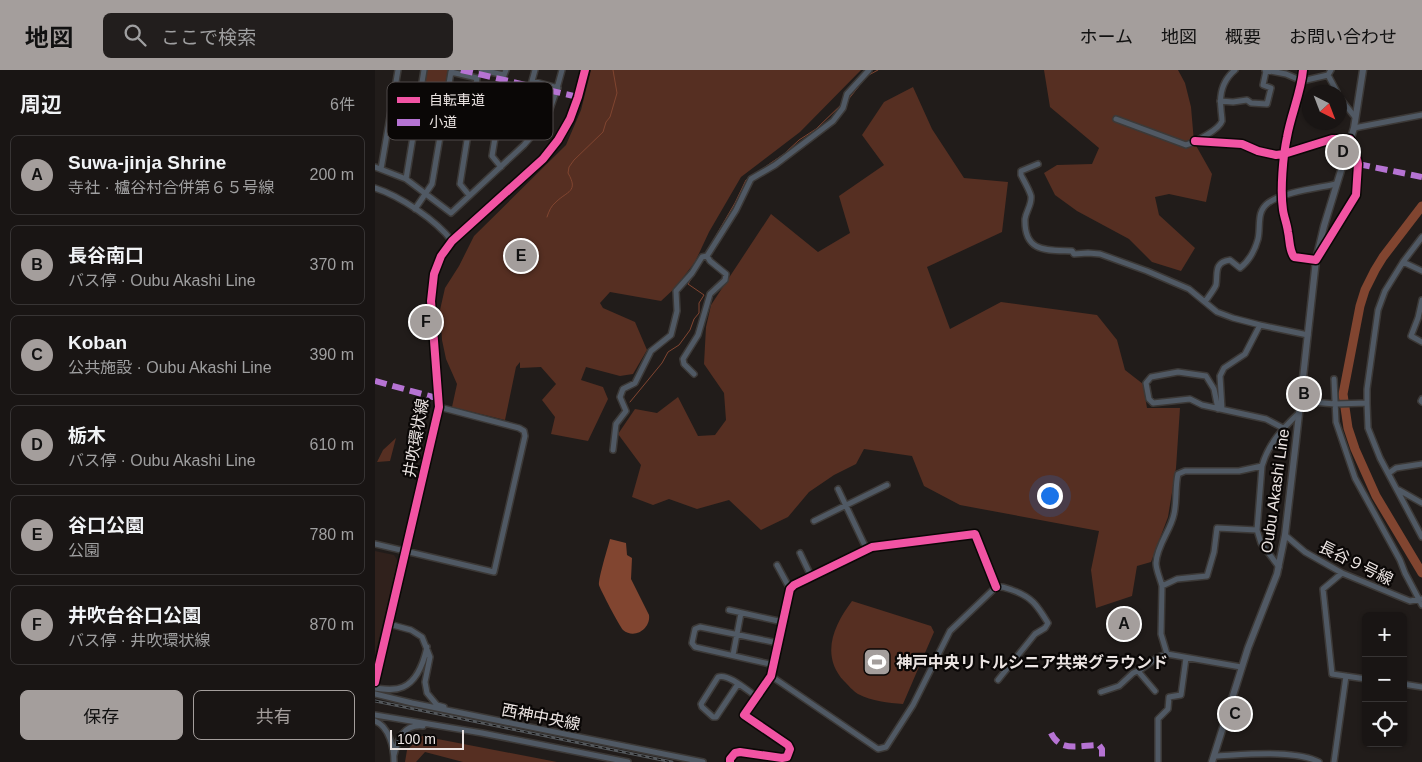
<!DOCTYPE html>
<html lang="ja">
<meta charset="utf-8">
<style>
:root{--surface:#191514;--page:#221e1d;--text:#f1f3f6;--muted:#9f9fa0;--line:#373434;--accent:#a49e9c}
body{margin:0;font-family:Arial,"Noto Sans JP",sans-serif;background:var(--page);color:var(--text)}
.controls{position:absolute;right:15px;bottom:15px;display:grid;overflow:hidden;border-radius:8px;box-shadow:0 1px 4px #0004}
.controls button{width:45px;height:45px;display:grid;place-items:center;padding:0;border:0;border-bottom:1px solid var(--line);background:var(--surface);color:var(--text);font:25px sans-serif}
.compass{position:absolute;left:927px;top:15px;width:45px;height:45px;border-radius:50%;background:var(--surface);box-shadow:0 1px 4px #0004;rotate:138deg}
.scale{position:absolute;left:15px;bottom:12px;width:74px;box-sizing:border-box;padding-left:5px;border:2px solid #ebe4e2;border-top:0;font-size:14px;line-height:18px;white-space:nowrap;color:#ebe4e2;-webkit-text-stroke:4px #0a0706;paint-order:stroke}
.you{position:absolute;left:674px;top:425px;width:18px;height:18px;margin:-12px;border:4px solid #fff;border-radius:50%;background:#1a73e8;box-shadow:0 0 0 8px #1a73e833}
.badge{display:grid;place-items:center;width:32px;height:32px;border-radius:50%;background:var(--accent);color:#111;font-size:16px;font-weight:700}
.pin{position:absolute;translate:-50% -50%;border:2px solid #fff;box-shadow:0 1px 5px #0006}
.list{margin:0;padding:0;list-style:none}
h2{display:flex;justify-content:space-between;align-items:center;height:65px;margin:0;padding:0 20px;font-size:21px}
h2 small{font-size:16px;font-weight:400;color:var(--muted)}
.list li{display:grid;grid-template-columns:32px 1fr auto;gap:15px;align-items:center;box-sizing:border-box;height:80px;margin:0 10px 10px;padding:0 10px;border:1px solid var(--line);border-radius:8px}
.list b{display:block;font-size:19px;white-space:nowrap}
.list p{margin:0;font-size:16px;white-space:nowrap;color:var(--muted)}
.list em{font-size:16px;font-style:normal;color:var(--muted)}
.actions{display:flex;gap:10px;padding:15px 20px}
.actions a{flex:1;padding:11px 0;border:1px solid var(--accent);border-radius:8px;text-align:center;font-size:18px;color:var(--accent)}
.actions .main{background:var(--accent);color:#111}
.icon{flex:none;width:28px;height:28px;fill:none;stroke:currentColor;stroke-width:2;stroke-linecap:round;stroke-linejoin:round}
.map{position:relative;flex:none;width:1047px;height:692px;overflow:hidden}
header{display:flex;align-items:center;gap:30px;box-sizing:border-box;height:70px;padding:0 25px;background:var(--accent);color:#111}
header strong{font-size:24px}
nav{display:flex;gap:28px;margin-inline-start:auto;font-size:18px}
.search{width:350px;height:45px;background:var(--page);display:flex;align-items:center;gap:12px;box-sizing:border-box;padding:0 18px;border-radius:8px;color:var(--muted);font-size:19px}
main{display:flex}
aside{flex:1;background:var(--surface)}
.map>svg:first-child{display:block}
</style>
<header>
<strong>地図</strong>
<div class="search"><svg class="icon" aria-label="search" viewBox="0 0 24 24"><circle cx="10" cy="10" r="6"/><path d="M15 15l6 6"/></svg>ここで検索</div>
<nav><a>ホーム</a><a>地図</a><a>概要</a><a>お問い合わせ</a></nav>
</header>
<main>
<aside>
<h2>周辺<small>6件</small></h2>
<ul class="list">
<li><span class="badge">A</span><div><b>Suwa-jinja Shrine</b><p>寺社 · 櫨谷村合併第６５号線</p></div><em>200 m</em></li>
<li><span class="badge">B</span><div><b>長谷南口</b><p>バス停 · Oubu Akashi Line</p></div><em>370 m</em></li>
<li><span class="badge">C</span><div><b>Koban</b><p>公共施設 · Oubu Akashi Line</p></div><em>390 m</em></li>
<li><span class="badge">D</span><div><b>栃木</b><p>バス停 · Oubu Akashi Line</p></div><em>610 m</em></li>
<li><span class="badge">E</span><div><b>谷口公園</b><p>公園</p></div><em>780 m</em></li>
<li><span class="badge">F</span><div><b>井吹台谷口公園</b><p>バス停 · 井吹環状線</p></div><em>870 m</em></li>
</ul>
<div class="actions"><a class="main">保存</a><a>共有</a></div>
</aside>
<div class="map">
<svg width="1047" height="692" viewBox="0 0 1047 692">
<rect width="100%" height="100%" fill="#211c1a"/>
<path fill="#30211c" d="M0,481L19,485L23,491L0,585Z"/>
<path fill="#562f22" d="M51,0H75L65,60L42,55Z
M216,0H486L425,62L366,107L334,162L320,192L300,218L286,231L235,222L225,233L228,238L260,252L272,280L258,304L245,306L211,297L206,310L228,317L233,329L213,371L176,364L180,347L167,330L181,314L166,297L145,298V292L141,297L130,350L77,337L82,314L71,289L67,270L65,240L70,218L84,196L99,166L191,75L206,40Z
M669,0H803L810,13L816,37L819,72L837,104L831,132L794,124L780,127L784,145L820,178L806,201L777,192L754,169L702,141L680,125L669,103L682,95L717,94L724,78L675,37Z
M538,17L557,59L589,108L633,112L627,162L552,197L575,259L626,232L722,245L742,270L750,300L768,314L772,338H805L801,398L793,447L776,492L762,496L757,526L721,538L716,500L724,461L585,435L549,416L537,386L489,379L481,394L459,405L434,422L413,447L386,460L354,430L322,439L294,429L278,435L257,427L266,395L243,364L260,339L282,343L303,327L323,366L340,365L351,350L349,323L329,294L331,257L336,235L396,144L443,182L475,163L464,126L509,95L487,65L509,32Z
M21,368L15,391L2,392L8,380Z
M477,531L556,556L559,562L528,634C513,633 497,631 483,624C478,621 473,615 469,611C445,585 459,555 477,531Z
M47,666L182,692H88L50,682L41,692H30L32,680Z"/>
<path fill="#814530" d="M235,469L251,473L252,485L257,488L256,509L274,545C276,558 260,570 248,560C245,557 225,519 224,515C223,509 233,477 235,469Z"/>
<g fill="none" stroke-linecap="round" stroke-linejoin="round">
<path stroke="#814530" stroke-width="1" d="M472,31L492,6L503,0
M172,147C174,141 176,136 181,132C192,121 204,122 193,103L194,97L199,90L228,62L231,52L235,47L242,23L238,0
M332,181L360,133L371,110L409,84L424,70L441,59L468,33
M255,332L287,293L293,282L304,275L315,260L319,249L324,243V233L329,225L313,214L326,193"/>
<path stroke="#814530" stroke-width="9" d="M1047,136L1008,187L1000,200L990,220L985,236L968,324L973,358L980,379L1001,426L1047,503"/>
<g stroke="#3c3937" stroke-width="8">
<path id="minor" d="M107,0L129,5L131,0
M160,0L157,11L183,18
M890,0L911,4L927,11L953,5L956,0
M953,5L962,22
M964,27L980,47
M845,31L858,32L872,30L876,33L892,34L896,18L888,15L891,1
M741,49L811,75C820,72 844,60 847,51C847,47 846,42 846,39C844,23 848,10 860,0
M979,58L1047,45
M820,71L867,74L883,81L901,85L909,84L957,69H975L979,75L983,94L981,125L941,190L919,187C914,180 915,171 913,162C912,154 909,147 908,140C905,120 908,86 912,67C916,44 926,23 928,0
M663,94L646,101V105C649,111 654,119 656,126C657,135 651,141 650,149C649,183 672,180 697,181L699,184L713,183L725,184L772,201L814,219L842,242L858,248L885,255
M0,97L31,109L76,143L149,75L167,54L174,42L181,22L187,0
M126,97L117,86L129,14L154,21L149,56L159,64
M6,99L23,0
M31,109L49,0
M0,118C25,126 61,150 77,171
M40,139L57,114L76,2L102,8L85,114L94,125
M1047,167L1028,192L1010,221L1003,240L992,319V333L993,358L1005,388L1047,467
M1028,192L1047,201
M1047,230L1043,248L1036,266L1047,272
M830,232C833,227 839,220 841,215C843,205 838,192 855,190L865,198C874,191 880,180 883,169C886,156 881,142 893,133C908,122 943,118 961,114
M319,304L309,294L308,289L323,265L335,224L350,210L351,204L335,191L332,186
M959,309L961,352L980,408L1025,490L1030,503L1047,535
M1047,329L1046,331L1047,332
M926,331L960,334L992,333
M843,339L839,319L831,306L803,302L776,307L771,313L774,329L778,333L815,329L827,335L891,349L908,358
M847,339L845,306L849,298L870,284L885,255L933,265
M238,380L241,354L251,341L245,327L248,319L260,313L276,281L296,265L302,241L301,221L317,203L327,187L332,186L361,140L376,109L400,95L458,51L468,38L472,24L494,0
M887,396L864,401H810L803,404C800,417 802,431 799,444C796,460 782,475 781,493C781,500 785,508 787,516L802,509L832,506L839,482L842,458L882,460L887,396C893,374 908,358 924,343
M1014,403L1021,398L1047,394
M463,419L492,480
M1024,420L1047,433
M439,451L512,415
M882,460L886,473L904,497
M910,465L930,482L967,503L1035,531L1047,529
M0,474L119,502L150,366L149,361L144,358L64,337
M425,483L436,506
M402,495L415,519
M967,503L948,519L957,604L991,609
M787,516L786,564L792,584
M354,540L408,552
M14,554L36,560L47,567L55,587L50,612L52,623L62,635L69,637
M358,585L366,543
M399,595L320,577L317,573L320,559L325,557L403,573
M763,601L780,621
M396,606L503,679L511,677L538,635L575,561L621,517C627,516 631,518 637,520C657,527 662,535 673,553L670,558L660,564L623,610
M0,612L64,337L56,231L59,204L66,186L77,171L168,89L183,70L195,49L203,27L210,0
M363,614L341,647H338L327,637L326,634L343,607C353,603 373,621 382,627
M1028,614L1047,617
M0,618C9,619 19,621 28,617C42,611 49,591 52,577
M726,622L744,616L758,603L765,600L783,587L792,584L866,597
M0,624L37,633L328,692
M0,645L107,663L253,692
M0,651C14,656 19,678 19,692
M19,685C23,668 29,654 48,656
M839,686C866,685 920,679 944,692
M355,692V689L360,683L365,682L407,688L412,687L415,679L413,675L369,645L396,606L415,519L419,515L497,477L600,464L621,517
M783,692V649L793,639L794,627L806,625L811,588
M959,692L971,606"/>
</g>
<g stroke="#3c3937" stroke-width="9">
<path id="major" d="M837,692L873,578L902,504L910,465L921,371L941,190L949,156L979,58L988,0"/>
</g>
<use href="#minor" stroke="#505964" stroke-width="5"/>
<use href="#major" stroke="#515964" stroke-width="6"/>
<g stroke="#53575b" stroke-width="3">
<path id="rail" d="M0,631L297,692"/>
</g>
<use href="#rail" stroke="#0a0706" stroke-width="1" stroke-dasharray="4" stroke-linecap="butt"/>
<path stroke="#b673d3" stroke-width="6" stroke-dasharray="12 6" stroke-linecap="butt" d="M86,0L203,27
M983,94L1047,107
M0,311L58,327L63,326
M676,663C685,683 706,675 724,675L727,679V692"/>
<g stroke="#0a0706" stroke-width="11">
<path id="cycleway" d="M820,71L867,74L883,81L901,85L909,84L957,69H975L979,75L983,94L981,125L941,190L919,187C914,180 915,171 913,162C912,154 909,147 908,140C905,120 908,86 912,67C916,44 926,23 928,0
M0,612L64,337L56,231L59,204L66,186L77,171L168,89L183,70L195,49L203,27L210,0
M355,692V689L360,683L365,682L407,688L412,687L415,679L413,675L369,645L396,606L415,519L419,515L497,477L600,464L621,517"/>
</g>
<use href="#cycleway" stroke="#f153a3" stroke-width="8"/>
</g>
<defs>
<g id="stadium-square" transform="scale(1.4375)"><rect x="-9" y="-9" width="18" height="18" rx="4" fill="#a49e9c" stroke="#0a0706"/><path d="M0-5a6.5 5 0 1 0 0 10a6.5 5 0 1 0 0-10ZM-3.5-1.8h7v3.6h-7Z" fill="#fff"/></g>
</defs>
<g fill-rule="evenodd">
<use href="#stadium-square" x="502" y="592"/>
</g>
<g text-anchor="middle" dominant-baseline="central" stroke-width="4.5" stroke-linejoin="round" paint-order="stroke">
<g font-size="16" fill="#ebe4e2" stroke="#0a0706">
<text transform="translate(41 368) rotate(-80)">井吹環状線</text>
<text transform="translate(900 421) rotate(-82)">Oubu Akashi Line</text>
<text transform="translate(981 493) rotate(26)">長谷９号線</text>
<text transform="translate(166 647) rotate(11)">西神中央線</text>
</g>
<g font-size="16" font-weight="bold" fill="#ebe4e2" stroke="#0a0706" text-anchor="start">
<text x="521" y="592">神戸中央リトルシニア共栄グラウンド</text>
</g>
</g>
<rect x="12" y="12" width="166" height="58" rx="8" fill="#0a0706" stroke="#4e4948" stroke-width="1"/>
<rect x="22" y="27" width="23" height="6" fill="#f153a3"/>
<rect x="22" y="49" width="23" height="7" fill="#b673d3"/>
<g font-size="14" fill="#ebe4e2">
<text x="54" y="35">自転車道</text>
<text x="54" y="57">小道</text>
</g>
</svg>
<div class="controls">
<button>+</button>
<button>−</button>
<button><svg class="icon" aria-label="locate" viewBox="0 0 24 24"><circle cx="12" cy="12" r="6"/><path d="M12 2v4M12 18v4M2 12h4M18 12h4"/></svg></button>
</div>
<svg class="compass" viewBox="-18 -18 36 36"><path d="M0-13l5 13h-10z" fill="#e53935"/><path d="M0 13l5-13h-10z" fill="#9f9fa0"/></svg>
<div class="scale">100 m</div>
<div class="you"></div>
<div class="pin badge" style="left:749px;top:554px">A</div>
<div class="pin badge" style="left:929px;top:324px">B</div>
<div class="pin badge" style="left:860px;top:644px">C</div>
<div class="pin badge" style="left:968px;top:82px">D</div>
<div class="pin badge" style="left:146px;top:186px">E</div>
<div class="pin badge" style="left:51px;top:252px">F</div>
</div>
</main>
